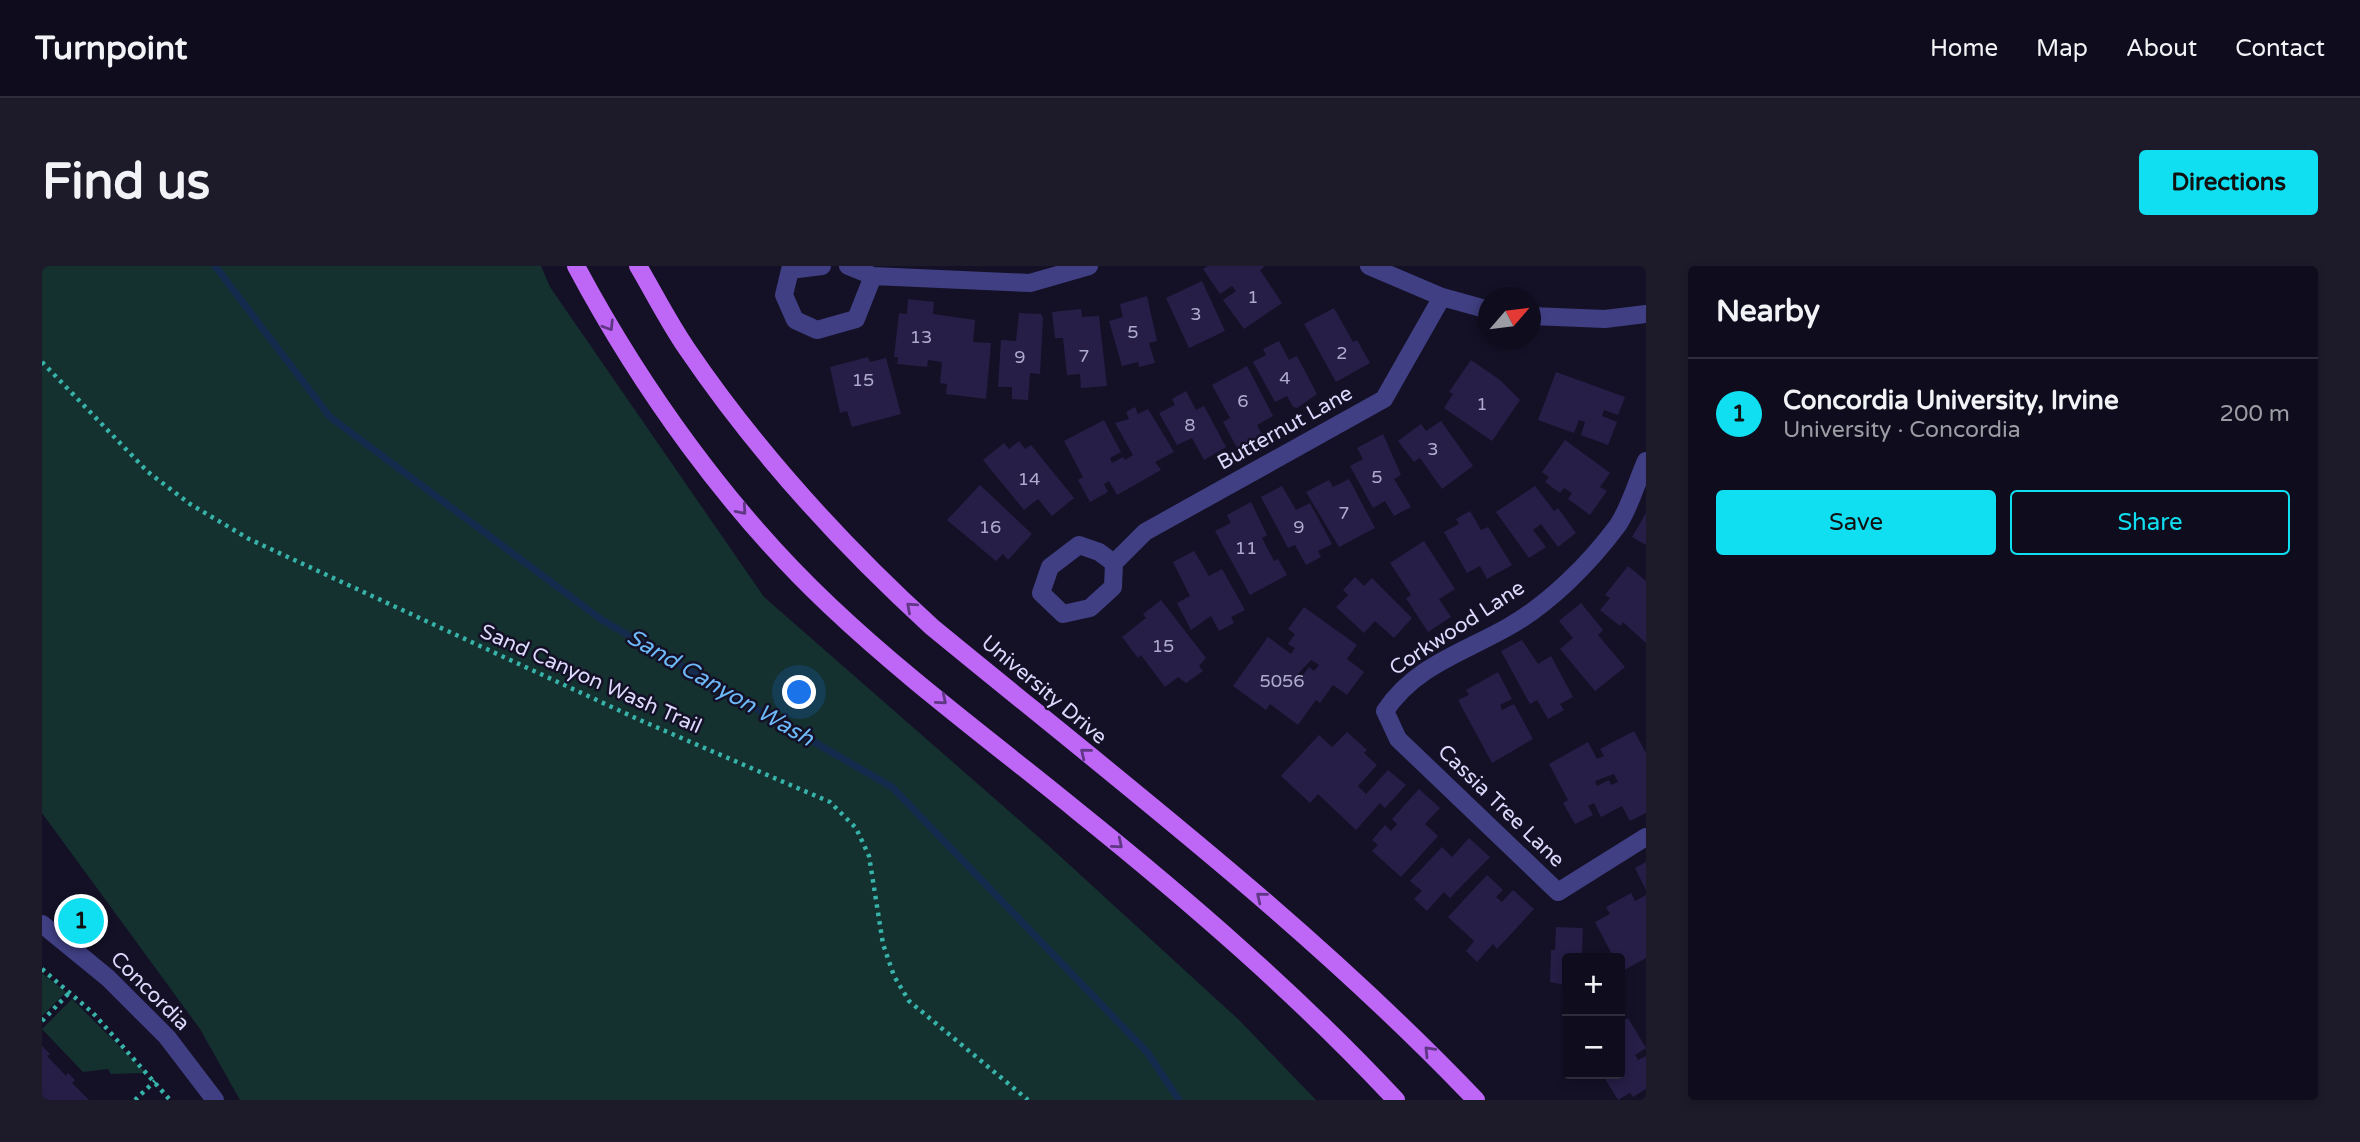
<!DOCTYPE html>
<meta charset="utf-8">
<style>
:root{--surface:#0f0d1d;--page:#1d1b2a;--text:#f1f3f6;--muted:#9b9ca4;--line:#2f2d3b;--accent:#10dff1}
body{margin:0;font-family:"Varela Round",sans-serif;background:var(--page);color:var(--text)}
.controls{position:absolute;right:21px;bottom:21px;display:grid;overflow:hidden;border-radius:7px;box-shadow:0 4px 10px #0003}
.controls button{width:63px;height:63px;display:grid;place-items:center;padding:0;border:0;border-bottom:2px solid var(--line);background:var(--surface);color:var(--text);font:35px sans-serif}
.compass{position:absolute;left:1436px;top:21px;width:63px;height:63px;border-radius:50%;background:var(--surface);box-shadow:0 4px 10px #0003;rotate:62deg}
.you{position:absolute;left:758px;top:427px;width:24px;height:24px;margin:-18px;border:5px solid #fff;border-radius:50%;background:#1a73e8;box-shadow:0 0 0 10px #1a73e833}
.badge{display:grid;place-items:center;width:46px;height:46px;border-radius:50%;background:var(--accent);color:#111;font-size:23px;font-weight:700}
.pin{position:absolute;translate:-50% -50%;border:4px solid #fff;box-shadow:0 2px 7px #0006}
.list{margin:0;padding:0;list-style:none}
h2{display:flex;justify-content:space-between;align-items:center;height:91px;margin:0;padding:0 28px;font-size:30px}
h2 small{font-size:23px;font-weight:400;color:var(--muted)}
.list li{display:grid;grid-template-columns:46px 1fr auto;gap:21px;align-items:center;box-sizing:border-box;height:112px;padding:0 28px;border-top:2px solid var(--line)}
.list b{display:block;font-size:26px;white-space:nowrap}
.list p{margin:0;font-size:23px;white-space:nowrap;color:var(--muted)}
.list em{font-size:23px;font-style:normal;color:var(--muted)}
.actions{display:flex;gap:14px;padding:21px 28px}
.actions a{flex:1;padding:16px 0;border:2px solid var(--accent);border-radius:7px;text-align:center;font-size:24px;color:var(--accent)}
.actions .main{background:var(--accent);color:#111}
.map{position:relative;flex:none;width:1604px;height:834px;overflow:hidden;border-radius:7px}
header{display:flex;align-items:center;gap:42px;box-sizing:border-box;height:98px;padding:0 35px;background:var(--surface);border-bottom:2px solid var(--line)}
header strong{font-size:33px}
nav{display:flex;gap:38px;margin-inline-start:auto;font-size:24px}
.intro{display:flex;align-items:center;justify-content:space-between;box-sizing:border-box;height:168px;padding:0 42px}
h1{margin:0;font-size:49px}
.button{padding:18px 32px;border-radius:7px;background:var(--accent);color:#111;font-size:24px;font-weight:700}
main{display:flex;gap:42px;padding:0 42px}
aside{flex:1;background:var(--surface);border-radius:7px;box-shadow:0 4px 10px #0003}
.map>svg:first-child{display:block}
</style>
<header>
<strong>Turnpoint</strong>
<nav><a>Home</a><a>Map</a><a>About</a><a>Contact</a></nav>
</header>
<div class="intro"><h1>Find us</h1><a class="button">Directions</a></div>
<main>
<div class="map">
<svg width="1604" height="834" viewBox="0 0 1604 834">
<rect width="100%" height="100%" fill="#141127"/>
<path fill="#14302f" d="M0,0H499L508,21L722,331L1008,581L1197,754L1274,834H198L158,763L0,547Z
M0,707L24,726L0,750Z
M30,733L104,807L69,808L66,803L41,806L0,763Z"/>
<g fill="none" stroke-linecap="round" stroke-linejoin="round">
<path stroke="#142b4e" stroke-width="7" d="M173,0L288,151L560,354L850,521L1105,786L1137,834"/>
</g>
<path fill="#261e46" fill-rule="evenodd" d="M1166,0H1223L1218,4L1240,37L1202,63L1181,34L1194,25L1190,20L1178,28L1161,3Z
M1160,15L1183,65L1147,82L1124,32Z
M1105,30L1115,75L1107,77L1113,97L1097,101L1096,96L1080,100L1067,55L1081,51L1078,38Z
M866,33L892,36L891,48L933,54L931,76L949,77L944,133L904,128L905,118L898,117L900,96L886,94L885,101L855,98L856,91H852L857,47L865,48Z
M1292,42L1311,76L1315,74L1328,97L1294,116L1262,58Z
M1039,43L1040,51L1057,50L1065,120L1039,122L1038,108L1025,109L1021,72H1013L1010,46Z
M977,47L999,48L1001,52L998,108L988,107L986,134L970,133V121H956L959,74L974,75Z
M1237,75L1247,94L1255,90L1275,128L1255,142L1251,141L1245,130L1233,136L1211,96L1224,89L1221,83Z
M826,91L828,96L844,92L859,148L810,161L805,145L798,147L788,101Z
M1429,94L1458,114L1478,134L1450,175L1402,142L1411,128L1407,126Z
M1205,100L1231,150L1215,159L1225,178L1200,191L1181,156L1188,152L1170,119Z
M1514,106L1583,131L1576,149L1562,144L1560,150L1575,156L1566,179L1539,169L1543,156L1537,154L1532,167L1496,154Z
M1144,125L1154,144L1162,140L1184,181L1162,194L1150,172L1135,179L1117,147L1133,139L1130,133Z
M1093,141L1096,148L1106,143L1132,186L1113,196L1119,204L1075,229L1067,215L1062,218L1066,226L1048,236L1036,214L1041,211L1022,175L1062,154L1079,186L1068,192L1070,197L1081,191L1083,194L1091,189L1073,157L1087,153L1084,146Z
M1399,155L1431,200L1400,223L1378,192L1372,196L1356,175L1379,158L1384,165Z
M1341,168L1359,209L1352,213L1369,241L1352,250L1343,235L1331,242L1308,200L1321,193L1315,182Z
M1523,174L1568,207L1558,221L1565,225L1548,249L1526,233L1530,227L1522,222L1518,227L1503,216L1507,211L1500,206Z
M977,175L983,183L989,179L1032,232L1010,250L996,233L982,244L941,194L962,177L967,183Z
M1307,213L1333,262L1297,281L1264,226L1287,214L1291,221Z
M938,219L990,268L966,294L961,288L954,295L905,254Z
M1240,220L1254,244L1268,237L1290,278L1276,285L1279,291L1264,299L1253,279L1246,282L1219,231Z
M1493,220L1512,245L1516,242L1534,267L1516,281L1499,258L1491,264L1504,281L1487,292L1454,246Z
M1209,236L1225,269L1220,272L1232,295L1236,293L1245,309L1208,329L1173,265L1189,257L1185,249Z
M1428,245L1439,264L1446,261L1470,299L1445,313L1438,300L1425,307L1402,266L1417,258L1414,253Z
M1604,247V279L1590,271Z
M1382,275L1413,323L1397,333L1409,351L1386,366L1364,332L1369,329L1348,297Z
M1152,285L1167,310L1180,303L1203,344L1189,351L1192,357L1177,365L1169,350L1149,364L1135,337L1148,330L1131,296Z
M1586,300L1604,315V377L1581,356L1578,360L1558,344L1568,332L1563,329Z
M1313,311L1322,320L1330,312L1370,352L1352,372L1333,355L1322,367L1294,341L1306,329L1301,324Z
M1119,334L1164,392L1157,400L1161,405L1144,417L1136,411L1123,421L1099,389L1096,392L1080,371L1104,352L1101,348Z
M1539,337L1561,364L1556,369L1583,401L1553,425L1518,383L1531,372L1517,355Z
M1262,341L1315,379L1305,393L1322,406L1305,429L1291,419L1278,437L1274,434L1256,459L1228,438L1224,444L1191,420L1226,371L1249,388L1253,382L1246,378L1253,368L1246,363ZM1269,394L1277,399L1272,405L1267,401L1259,412L1255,409Z
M1480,374L1496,398L1509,390L1531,431L1518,438L1522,444L1506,453L1495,434L1488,438L1459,385Z
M1456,406L1470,433L1458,439L1460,444L1472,438L1491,473L1450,497L1416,434L1427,429L1424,424Z
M1592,465L1604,487V547L1588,555L1580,540L1559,551L1552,537L1546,540L1551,549L1533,558L1521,537L1526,534L1507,498L1546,476L1555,493L1562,490L1558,483ZM1572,508L1576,516L1569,519L1567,514L1555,520L1553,515Z
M1305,466L1325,484L1322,487L1335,499L1316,520L1324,528L1346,504L1364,519L1343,542L1338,537L1314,564L1276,528L1268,537L1239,510L1277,469L1290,481Z
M1377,523L1398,542L1383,558L1396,570L1359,611L1330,585L1336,579L1330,574L1343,559L1349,565L1355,558L1350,553Z
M1427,572L1448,591L1408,632L1402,626L1385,645L1372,633L1380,625L1368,615L1400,581L1410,591Z
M1604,596V624L1593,602Z
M1445,609L1461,624L1454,631L1460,636L1471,624L1492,643L1455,683L1451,678L1435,696L1424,685L1432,675L1406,651Z
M1589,627L1593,635L1604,629V692L1579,706L1578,692H1572L1553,656L1568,648L1564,641Z
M1514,661L1541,662L1540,688H1555V692H1525V745H1521L1522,719L1508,716L1509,684H1513Z
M1586,752L1604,782L1593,789L1596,794L1604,790V823L1591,831L1588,827L1576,834L1560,808H1578V757Z
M0,780L8,788L5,790L24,810L26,807L33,814L30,817L47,834H0Z"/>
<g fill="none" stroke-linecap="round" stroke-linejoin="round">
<path stroke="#37b3a9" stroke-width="4.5" stroke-dasharray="3.5 5" stroke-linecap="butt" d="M0,96L106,206L148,238L207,273L600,455L788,536L814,562L827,590L841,678L852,710L867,735L986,834
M0,703L51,747L128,834
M0,755L28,726
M93,834L113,815"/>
<path stroke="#403f83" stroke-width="18" d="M780,0L748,4L742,29L753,54L775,64L814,53L831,10
M806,0L831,10L988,17L1047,0
M1327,0L1400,31L1447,44
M1489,50L1563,53L1604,48
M1604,195C1595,215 1588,241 1576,259C1548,297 1507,338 1466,361C1420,387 1373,400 1343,445L1356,473L1516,626L1604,571
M1072,297L1057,286L1037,279L1008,301L999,327L1021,348L1048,342L1071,321L1072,297L1103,266L1342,133L1400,31
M0,658L66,712L125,771L173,834"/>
<path stroke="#be66f6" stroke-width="18" d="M534,0C599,122 687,245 788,340C865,413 952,477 1034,544C1146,634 1256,729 1354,834
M596,0C612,27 627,57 645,83C715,186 798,277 890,361C1076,514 1268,660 1434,834"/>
</g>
<defs><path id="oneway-chevron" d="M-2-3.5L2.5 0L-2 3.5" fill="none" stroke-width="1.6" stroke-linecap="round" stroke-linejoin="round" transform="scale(1.75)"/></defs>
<g stroke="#603784">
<use href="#oneway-chevron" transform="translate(567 60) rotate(58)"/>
<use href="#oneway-chevron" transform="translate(700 244) rotate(49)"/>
<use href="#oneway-chevron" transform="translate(869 341) rotate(-138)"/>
<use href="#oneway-chevron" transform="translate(900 434) rotate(40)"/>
<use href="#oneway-chevron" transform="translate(1043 487) rotate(-141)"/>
<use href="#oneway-chevron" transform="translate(1076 578) rotate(40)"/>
<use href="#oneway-chevron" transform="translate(1219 631) rotate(-141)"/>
<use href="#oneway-chevron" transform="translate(1387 785) rotate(-134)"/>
</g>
<g text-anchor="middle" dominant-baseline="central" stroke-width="5" stroke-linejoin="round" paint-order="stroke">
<g font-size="18" fill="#aeaacf">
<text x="1211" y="31">1</text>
<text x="1154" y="48">3</text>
<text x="1091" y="66">5</text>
<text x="879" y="71">13</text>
<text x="1300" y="87">2</text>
<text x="1042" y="90">7</text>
<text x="978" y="91">9</text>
<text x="1243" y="112">4</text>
<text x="821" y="114">15</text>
<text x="1201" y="135">6</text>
<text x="1440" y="138">1</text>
<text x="1148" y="159">8</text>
<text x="1391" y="183">3</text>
<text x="1335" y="211">5</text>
<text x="987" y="213">14</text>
<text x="1302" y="247">7</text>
<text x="948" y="261">16</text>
<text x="1257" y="261">9</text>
<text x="1204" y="282">11</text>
<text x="1121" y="380">15</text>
<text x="1240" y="415">5056</text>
</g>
<g font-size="21" fill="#dcd9fd" stroke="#141127">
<text transform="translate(1243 162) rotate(-29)">Butternut Lane</text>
<text transform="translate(1415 362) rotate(-33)">Corkwood Lane</text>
<text transform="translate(549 413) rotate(24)">Sand Canyon Wash Trail</text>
<text transform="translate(1002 424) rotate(40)">University Drive</text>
<text transform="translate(1459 540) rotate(44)">Cassia Tree Lane</text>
<text transform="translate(108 725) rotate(45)">Concordia</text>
</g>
<g font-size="23" font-style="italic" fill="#6db9f7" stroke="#141127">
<text transform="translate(678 422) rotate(30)">Sand Canyon Wash</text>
</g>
</g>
</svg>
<div class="controls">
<button>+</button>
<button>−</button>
</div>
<svg class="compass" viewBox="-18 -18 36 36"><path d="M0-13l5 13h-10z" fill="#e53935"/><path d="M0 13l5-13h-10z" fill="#9b9ca4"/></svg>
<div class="you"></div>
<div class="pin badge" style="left:39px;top:655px">1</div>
</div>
<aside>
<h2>Nearby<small></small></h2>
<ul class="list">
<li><span class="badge">1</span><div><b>Concordia University, Irvine</b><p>University · Concordia</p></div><em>200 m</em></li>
</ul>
<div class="actions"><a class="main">Save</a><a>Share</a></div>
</aside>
</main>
